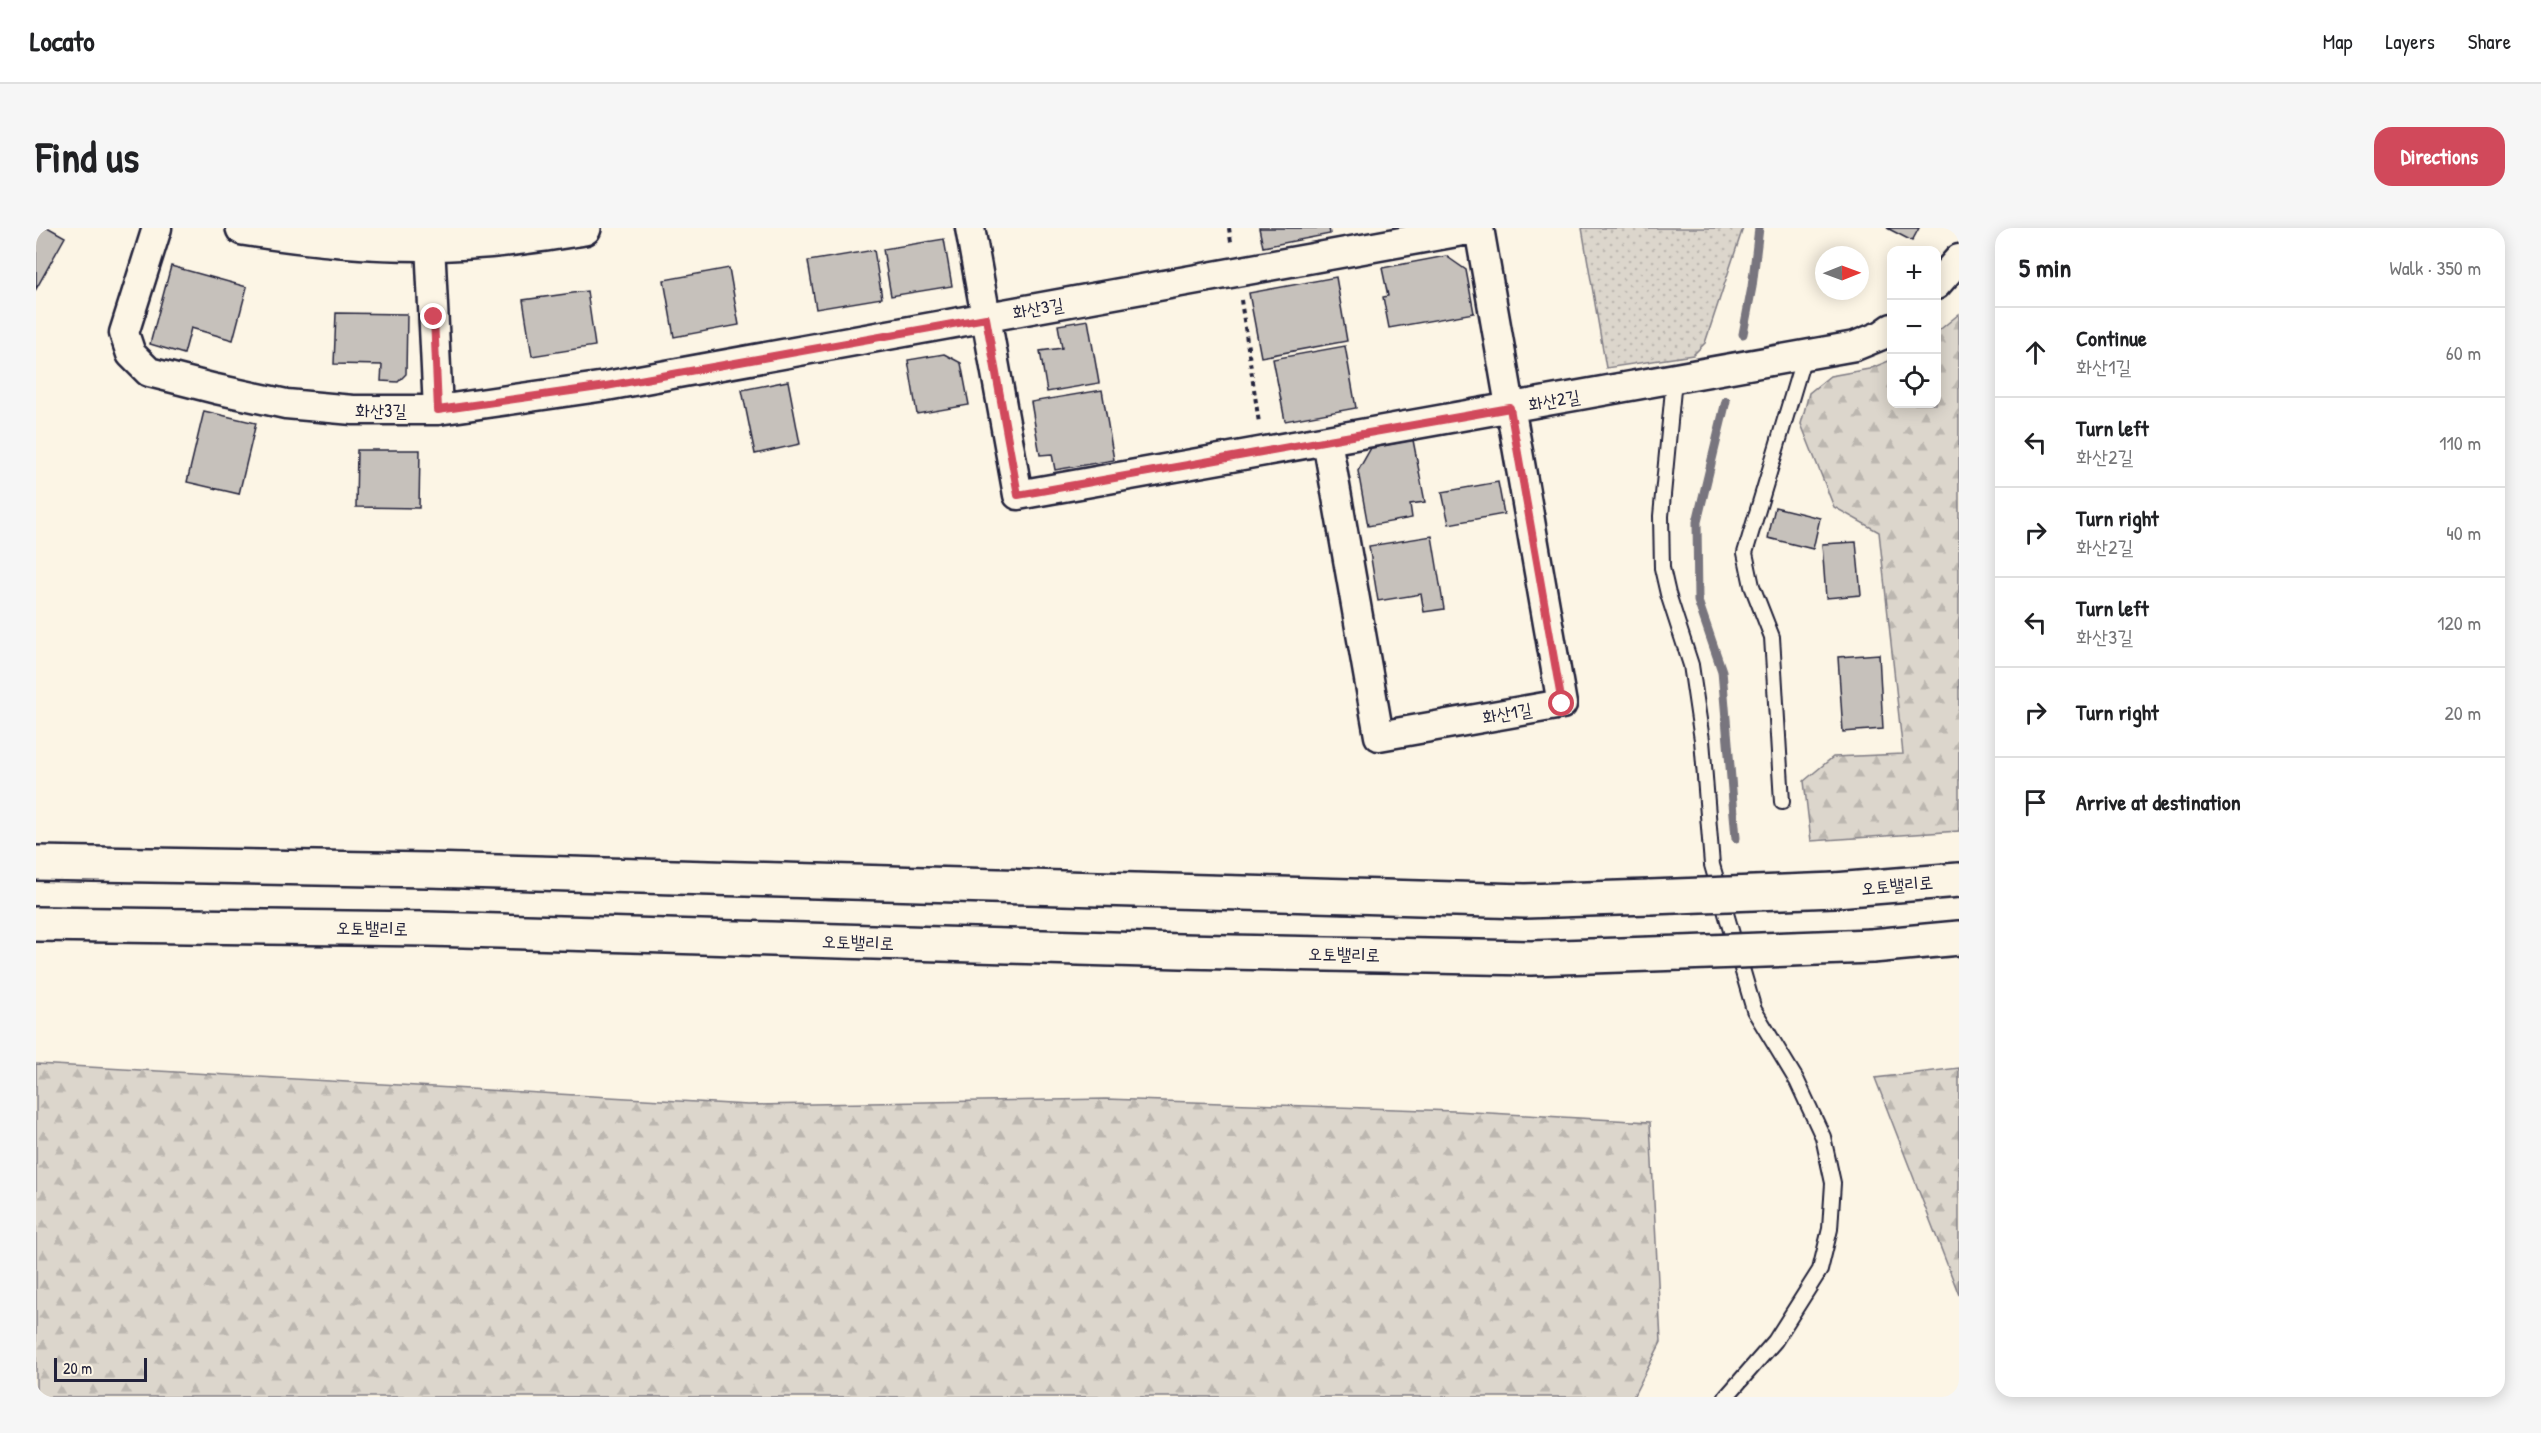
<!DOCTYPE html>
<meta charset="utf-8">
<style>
:root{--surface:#fff;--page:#f6f6f6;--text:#202124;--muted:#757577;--line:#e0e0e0;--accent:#d1495b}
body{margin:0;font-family:"Patrick Hand","Poor Story",sans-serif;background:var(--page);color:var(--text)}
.controls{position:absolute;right:18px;top:18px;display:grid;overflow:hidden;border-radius:12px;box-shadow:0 3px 15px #0003}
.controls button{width:54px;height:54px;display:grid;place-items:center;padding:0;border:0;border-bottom:2px solid var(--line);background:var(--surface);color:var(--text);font:30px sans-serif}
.compass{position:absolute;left:1779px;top:18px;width:54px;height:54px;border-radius:50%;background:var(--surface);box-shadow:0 3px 15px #0003;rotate:89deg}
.scale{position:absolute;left:18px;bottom:15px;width:93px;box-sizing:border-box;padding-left:6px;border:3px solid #22223b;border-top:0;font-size:16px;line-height:21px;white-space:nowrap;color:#22223b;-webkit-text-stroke:4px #fcf5e5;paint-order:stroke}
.stop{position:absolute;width:18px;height:18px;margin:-14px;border:4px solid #d1495b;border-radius:50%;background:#fff}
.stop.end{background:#d1495b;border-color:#fff;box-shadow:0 2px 6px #0008}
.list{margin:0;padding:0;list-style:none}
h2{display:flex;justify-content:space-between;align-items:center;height:78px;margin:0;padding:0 24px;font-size:26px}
h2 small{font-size:20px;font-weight:400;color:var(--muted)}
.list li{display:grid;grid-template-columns:39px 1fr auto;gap:18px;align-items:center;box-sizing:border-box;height:90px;padding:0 24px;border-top:2px solid var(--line)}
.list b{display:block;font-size:22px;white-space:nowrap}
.list p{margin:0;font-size:20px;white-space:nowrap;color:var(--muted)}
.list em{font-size:20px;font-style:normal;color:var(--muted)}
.icon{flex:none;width:33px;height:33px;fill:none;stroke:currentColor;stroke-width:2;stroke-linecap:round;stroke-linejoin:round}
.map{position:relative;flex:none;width:1923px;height:1169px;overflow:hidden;border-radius:18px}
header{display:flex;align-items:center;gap:36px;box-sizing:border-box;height:84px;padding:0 30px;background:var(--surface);border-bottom:2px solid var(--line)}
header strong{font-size:28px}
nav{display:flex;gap:33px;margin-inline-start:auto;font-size:21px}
.intro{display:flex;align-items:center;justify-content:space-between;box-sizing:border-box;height:144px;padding:0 36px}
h1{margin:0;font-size:42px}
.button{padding:15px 27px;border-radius:18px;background:var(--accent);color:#fff;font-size:21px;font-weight:700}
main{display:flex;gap:36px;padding:0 36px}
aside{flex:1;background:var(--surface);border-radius:18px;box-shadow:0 3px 15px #0003}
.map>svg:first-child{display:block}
</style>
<header>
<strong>Locato</strong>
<nav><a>Map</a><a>Layers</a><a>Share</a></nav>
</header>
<div class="intro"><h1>Find us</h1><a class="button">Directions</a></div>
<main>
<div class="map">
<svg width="1923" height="1169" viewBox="0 0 1923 1169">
<defs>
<pattern id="forest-firs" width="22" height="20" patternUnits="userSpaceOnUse" patternTransform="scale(1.5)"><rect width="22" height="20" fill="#dcd6cc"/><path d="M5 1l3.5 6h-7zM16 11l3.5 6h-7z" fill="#bcb7b0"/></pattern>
<pattern id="park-dots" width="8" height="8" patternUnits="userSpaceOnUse" patternTransform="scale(1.5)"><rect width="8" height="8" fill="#dcd6cc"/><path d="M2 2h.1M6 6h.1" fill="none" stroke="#bcb7b0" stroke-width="1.8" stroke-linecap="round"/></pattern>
</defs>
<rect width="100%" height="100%" fill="#fcf5e5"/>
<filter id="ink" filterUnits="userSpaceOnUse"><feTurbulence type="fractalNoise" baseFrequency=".0167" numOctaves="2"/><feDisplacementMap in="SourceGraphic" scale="12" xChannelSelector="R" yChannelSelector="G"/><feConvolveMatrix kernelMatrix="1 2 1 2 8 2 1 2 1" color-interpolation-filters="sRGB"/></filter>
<g filter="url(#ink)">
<path fill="url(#forest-firs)" stroke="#7f7c84" stroke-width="1.5" d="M1923,86V603L1775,613L1768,553L1797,529L1867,526L1843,304L1798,279L1765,196L1773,165L1794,148L1833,141L1855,132L1856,176H1900L1901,104Z
M0,836L712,877L1070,871L1419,883L1614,894L1625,1114L1597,1169H0Z
M1923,840V1067L1839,850Z"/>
<path fill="url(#park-dots)" stroke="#7f7c84" stroke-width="1.5" d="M1546,0H1707L1669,115L1657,127L1570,140Z"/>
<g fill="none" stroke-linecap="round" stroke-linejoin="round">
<path stroke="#78757e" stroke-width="9" d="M1707,106L1716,59L1723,0
M1690,173L1661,294L1662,373L1686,443L1700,610"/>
</g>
<path fill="#c6c1bb" stroke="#22223b" stroke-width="1.5" d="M0,0H13L29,9L0,61Z
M1223,0H1293L1294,6L1227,19Z
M1851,0H1883L1876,13Z
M908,11L916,58L855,68L847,21Z
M838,22L846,70L780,81L772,33Z
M1410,28L1430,42L1438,85L1353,100L1347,69L1352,68L1346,40Z
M135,38L211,59L197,112L155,100L148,126L114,116Z
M693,40L703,97L638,109L628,52Z
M1300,49L1311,113L1225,129L1213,65Z
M551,63L559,118L496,128L487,72Z
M300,85L371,86L370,146L362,154L345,153L346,137L298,136Z
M1052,92L1063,155L1011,164L1004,123L1026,120L1022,97Z
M1309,118L1320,180L1249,193L1237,131Z
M908,126L925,135L933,177L881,186L872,132Z
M752,153L764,216L719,226L706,162Z
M1066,162L1078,232L1019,242L1016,226L1004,227L995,174Z
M168,183L220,195L203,266L151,254Z
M1377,212L1389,274L1374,276L1376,290L1332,298L1322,243L1335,220Z
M321,222H384L383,280L320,279Z
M1462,254L1468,286L1413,296L1406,264Z
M1739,279L1784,290L1777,321L1732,310Z
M1396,308L1408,381L1388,384L1385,366L1342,373L1333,318Z
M1820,314L1825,367L1790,370L1786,316Z
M1843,426L1847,501L1807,504L1802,429Z"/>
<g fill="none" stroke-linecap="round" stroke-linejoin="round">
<g stroke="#22223b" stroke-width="18">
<path id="service" d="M1638,151L1625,288L1626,340L1632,366L1655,437L1666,512L1676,637L1718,782L1761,853L1787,909L1797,955L1794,1001L1784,1042L1739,1113L1690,1169
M1746,574L1736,409L1716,358L1709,325L1768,128"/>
</g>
<g stroke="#22223b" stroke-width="33">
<path id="minor" d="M121,0L88,105L95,126L113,144L180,161L250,176L317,182H402L570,158L1443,0
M934,0L982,267L1819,118L1846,107L1856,100
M394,15L402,182
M1900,57L1923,31
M1291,212L1343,508L1526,476L1443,0"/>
</g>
<g stroke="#22223b" stroke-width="38">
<path id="tertiary" d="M207,0C282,12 358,19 434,14C473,12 510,6 548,0"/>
</g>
<g stroke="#22223b" stroke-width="38">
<path id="trunk" d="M0,635L392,642L1489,673L1614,669
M1799,662L1923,652
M0,696L392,701L1145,723L1495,730L1645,725
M1836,718L1923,710"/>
</g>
<path stroke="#22223b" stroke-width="4" stroke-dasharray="4.5 4.5" stroke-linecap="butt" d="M1193,0L1195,14
M1205,72L1223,195"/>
<use href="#service" stroke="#fcf5e5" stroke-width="14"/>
<use href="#minor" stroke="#fcf5e5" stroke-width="28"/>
<use href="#tertiary" stroke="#fcf5e5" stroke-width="33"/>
<use href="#trunk" stroke="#fcf5e5" stroke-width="33"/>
<g stroke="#22223b" stroke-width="38" stroke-linecap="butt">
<path id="trunk-bridge" d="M1614,669L1799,662
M1645,725L1836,718"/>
</g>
<use href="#trunk-bridge" stroke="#fcf5e5" stroke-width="33"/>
</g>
</g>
<g fill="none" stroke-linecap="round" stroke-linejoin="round" filter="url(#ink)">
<path stroke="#d1495b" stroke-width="8" d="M398,89L402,182L570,158L950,90L982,267L1474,180L1526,476"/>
</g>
<g text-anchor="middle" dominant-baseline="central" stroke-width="4.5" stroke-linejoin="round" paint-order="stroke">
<g font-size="18" fill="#22223b" stroke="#fcf5e5">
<text transform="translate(1002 80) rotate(-10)">화산3길</text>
<text transform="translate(1518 172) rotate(-10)">화산2길</text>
<text x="345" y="182">화산3길</text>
<text transform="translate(1471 485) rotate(-10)">화산1길</text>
<text transform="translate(1861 657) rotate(-5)">오토밸리로</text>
<text transform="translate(336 700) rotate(1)">오토밸리로</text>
<text transform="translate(822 714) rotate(2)">오토밸리로</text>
<text transform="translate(1308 726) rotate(1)">오토밸리로</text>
</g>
</g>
</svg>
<div class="controls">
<button>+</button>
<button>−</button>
<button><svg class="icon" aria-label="locate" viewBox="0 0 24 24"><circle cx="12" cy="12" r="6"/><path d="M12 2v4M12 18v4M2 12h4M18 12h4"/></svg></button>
</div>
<svg class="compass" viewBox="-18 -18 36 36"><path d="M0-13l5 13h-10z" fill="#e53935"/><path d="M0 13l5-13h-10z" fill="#757577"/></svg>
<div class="scale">20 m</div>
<div class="stop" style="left:1526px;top:476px"></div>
<div class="stop end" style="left:398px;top:89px"></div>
</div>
<aside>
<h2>5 min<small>Walk · 350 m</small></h2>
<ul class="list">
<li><svg class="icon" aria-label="ahead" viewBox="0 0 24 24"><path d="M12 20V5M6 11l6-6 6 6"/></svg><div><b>Continue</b><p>화산1길</p></div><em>60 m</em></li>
<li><svg class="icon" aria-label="left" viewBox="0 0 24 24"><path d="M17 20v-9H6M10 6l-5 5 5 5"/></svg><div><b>Turn left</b><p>화산2길</p></div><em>110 m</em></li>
<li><svg class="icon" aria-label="right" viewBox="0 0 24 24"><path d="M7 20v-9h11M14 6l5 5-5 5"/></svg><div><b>Turn right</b><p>화산2길</p></div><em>40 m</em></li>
<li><svg class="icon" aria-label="left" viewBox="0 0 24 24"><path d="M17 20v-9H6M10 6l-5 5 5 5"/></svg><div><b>Turn left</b><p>화산3길</p></div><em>120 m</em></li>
<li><svg class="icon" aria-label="right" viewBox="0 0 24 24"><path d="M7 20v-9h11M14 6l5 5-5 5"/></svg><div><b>Turn right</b></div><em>20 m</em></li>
<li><svg class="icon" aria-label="arrive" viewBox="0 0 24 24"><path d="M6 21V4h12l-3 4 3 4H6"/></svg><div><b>Arrive at destination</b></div></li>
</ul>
</aside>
</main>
